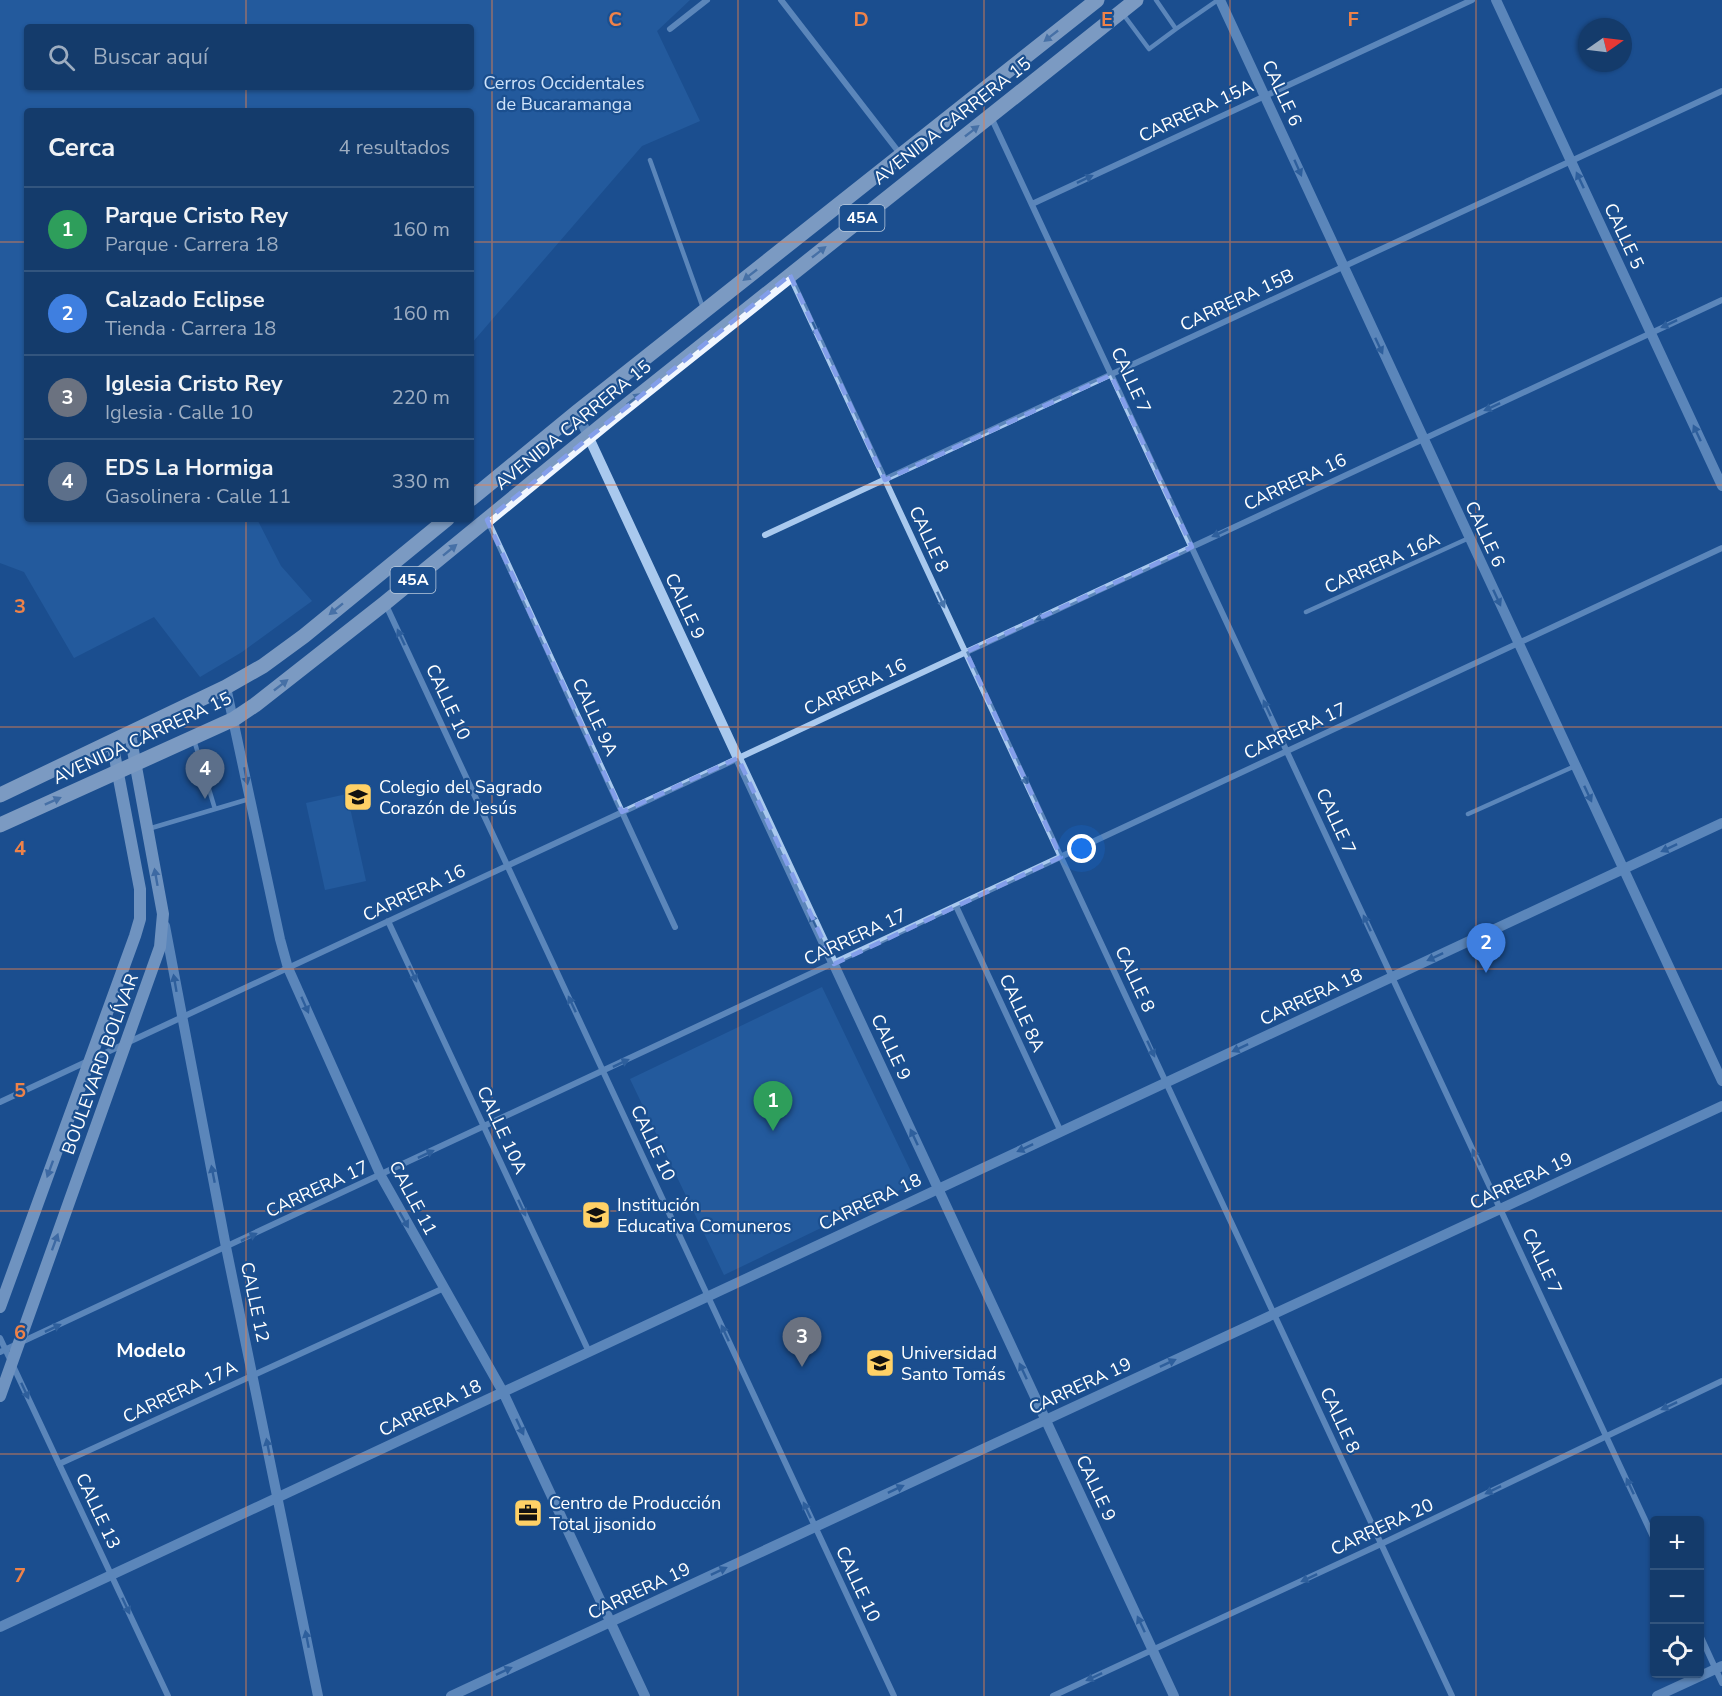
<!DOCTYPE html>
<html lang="es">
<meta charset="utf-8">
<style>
:root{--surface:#143b6b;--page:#214673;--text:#f1f3f6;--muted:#9dadc1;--line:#33557e;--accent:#bca0f2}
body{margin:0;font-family:"Nunito Sans",sans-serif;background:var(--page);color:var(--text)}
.controls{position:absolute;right:18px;bottom:18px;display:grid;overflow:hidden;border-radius:6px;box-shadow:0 2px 4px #0004}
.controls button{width:54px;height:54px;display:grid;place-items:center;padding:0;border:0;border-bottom:2px solid var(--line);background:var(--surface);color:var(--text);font:30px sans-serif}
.compass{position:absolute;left:1578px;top:18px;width:54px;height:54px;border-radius:50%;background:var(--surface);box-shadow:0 2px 4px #0004;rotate:76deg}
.you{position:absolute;left:1082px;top:849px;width:21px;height:21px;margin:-15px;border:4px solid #fff;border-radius:50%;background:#1a73e8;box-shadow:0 0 0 9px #1a73e833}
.badge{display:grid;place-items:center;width:39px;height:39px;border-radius:50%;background:var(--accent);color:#fff;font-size:20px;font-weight:700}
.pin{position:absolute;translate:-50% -50px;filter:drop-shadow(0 2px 3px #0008)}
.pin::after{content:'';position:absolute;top:32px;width:21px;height:18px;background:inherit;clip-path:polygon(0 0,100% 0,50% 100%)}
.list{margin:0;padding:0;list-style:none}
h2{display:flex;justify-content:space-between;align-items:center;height:78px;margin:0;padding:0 24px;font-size:26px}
h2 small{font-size:20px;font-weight:400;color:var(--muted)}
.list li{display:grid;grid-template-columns:39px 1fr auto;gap:18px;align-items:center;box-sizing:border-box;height:84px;padding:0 24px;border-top:2px solid var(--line)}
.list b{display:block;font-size:22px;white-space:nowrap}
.list p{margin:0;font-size:20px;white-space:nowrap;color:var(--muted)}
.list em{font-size:20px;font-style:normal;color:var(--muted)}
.icon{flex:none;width:33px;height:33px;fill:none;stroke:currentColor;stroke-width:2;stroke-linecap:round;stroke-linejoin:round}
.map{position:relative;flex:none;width:1722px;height:1696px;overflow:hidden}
.search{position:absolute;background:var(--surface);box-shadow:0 2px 4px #0004;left:24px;top:24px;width:450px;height:66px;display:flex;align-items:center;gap:15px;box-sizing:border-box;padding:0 21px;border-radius:6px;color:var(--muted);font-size:22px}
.panel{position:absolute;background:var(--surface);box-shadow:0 2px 4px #0004;left:24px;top:108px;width:450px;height:414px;border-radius:6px}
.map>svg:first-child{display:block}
</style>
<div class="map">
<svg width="1722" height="1696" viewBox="0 0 1722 1696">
<rect width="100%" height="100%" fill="#1b4f8f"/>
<path fill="#2e69ad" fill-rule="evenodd" d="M0,0H690L657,31L700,121L642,146L471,344V111H27V519H260L258,521L281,566L312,601L242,652L200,677L154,617L74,658L24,572L0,563ZM27,27H471V87H27Z
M347,794L366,881L325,890L306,803Z
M822,987L916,1182L724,1275L630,1079Z"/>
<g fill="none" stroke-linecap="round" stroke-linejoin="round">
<path stroke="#a9c9ee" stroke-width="4.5" d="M1156,0L1176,29L1218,0
M1123,14L1149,49L1176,29
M650,160L703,308
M1306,612L1469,538
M194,740L215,809
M1468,814L1575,766
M148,829L249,799"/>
<path stroke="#a9c9ee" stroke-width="6" d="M781,0L901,155
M670,29L707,0
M991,117L1654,1539
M1032,204L1472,0
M790,276L1452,1696
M488,521L675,927
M765,535L1722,91
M385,603L894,1696
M956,906L1061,1132
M388,921L589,1352
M0,1102L1722,300
M0,1338L168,1696
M0,1352L1722,548
M59,1464L444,1288
M1700,1635L1722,1683
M1053,1696L1381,1544L1722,1381"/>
<path stroke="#a9c9ee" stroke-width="10" d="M1220,0L1722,1081
M1496,0L1722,486
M577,412L1174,1696
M226,687L280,939L288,968L381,1176L503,1392L645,1696
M165,926L226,1247L318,1696
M0,1627L1722,823
M451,1696L1722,1106
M1657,1696L1722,1666"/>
<path stroke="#d6e6fa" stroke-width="12" d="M0,1307L135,936L140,919V889L112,742
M0,1396L160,947L163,914L130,734"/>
<path stroke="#f0f6ff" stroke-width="15" d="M471,499L577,412L1097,0
M0,795L226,687L263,666L304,636L447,519
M0,825L234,719L255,705L385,603L611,418L1136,0"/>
</g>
<defs><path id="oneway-solid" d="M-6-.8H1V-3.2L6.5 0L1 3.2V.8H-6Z" transform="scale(1.5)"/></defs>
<g fill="#7b9ac1">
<use href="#oneway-solid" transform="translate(1051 36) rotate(142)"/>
<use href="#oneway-solid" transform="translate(972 131) rotate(-38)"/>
<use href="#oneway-solid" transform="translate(819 252) rotate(-38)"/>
<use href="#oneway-solid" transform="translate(750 275) rotate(142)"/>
<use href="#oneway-solid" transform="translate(634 399) rotate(-38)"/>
<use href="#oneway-solid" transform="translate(450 550) rotate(-39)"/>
<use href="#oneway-solid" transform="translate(336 609) rotate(141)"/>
<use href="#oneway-solid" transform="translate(281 685) rotate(-38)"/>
<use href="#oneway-solid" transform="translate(53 801) rotate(-24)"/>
</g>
<g fill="#4674ac">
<use href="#oneway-solid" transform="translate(1298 168) rotate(66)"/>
<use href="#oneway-solid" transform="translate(1085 179) rotate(-25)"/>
<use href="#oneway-solid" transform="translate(1580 180) rotate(-115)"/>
<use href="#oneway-solid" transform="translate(1669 324) rotate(155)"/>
<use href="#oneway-solid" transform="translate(815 328) rotate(65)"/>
<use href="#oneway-solid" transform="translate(1379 346) rotate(65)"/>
<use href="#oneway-solid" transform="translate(1492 407) rotate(155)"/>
<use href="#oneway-solid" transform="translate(1697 433) rotate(-115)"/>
<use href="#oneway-solid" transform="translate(1220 533) rotate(155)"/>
<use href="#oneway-solid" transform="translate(1497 598) rotate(65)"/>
<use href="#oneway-solid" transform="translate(941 600) rotate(65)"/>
<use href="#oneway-solid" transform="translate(1044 616) rotate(155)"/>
<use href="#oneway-solid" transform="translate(401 637) rotate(-115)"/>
<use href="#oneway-solid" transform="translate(1267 708) rotate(-115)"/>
<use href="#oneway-solid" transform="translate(246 776) rotate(79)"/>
<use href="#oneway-solid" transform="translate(1024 777) rotate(65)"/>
<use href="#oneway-solid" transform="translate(1588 794) rotate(65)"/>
<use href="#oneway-solid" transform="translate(1669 848) rotate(155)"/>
<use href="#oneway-solid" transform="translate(814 922) rotate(-115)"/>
<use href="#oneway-solid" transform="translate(1367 923) rotate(-115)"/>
<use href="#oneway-solid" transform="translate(1435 957) rotate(155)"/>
<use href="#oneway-solid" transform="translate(413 974) rotate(65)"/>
<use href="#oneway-solid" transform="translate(175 983) rotate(-100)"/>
<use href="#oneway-solid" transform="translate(572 1004) rotate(-115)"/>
<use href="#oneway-solid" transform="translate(305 1005) rotate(66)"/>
<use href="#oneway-solid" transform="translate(1240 1048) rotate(155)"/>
<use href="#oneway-solid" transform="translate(1151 1049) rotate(65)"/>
<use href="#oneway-solid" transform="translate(621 1063) rotate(-25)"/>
<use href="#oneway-solid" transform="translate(914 1137) rotate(-115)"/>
<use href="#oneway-solid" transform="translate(1025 1148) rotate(155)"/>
<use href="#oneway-solid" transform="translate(426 1154) rotate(-25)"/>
<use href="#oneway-solid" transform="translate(1476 1157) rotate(-115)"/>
<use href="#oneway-solid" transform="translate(213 1174) rotate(-101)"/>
<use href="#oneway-solid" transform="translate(522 1208) rotate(65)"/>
<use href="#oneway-solid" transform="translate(404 1220) rotate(60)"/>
<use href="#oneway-solid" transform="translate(249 1237) rotate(-25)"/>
<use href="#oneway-solid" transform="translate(53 1328) rotate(-25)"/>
<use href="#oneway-solid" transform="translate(725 1333) rotate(-115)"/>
<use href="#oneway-solid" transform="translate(1168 1363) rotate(-25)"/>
<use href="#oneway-solid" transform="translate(1023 1371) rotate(-115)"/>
<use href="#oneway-solid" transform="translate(25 1391) rotate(65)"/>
<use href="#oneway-solid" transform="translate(1669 1406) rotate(155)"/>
<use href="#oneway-solid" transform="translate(520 1427) rotate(65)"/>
<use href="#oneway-solid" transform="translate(268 1447) rotate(-101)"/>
<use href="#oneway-solid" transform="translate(1630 1486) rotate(-115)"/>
<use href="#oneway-solid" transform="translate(896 1489) rotate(-25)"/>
<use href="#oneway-solid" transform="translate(1493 1490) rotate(154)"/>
<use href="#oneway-solid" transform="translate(807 1510) rotate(-115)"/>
<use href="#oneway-solid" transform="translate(719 1571) rotate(-25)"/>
<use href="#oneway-solid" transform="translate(1309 1578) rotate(155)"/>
<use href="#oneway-solid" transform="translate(126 1606) rotate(65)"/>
<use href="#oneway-solid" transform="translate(1141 1624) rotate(-115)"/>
<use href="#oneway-solid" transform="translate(307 1639) rotate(-101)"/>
<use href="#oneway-solid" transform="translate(504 1671) rotate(-25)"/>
<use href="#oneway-solid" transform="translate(1094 1677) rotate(155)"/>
</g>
<g fill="#668bba">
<use href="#oneway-solid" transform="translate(156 877) rotate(-100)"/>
<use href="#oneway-solid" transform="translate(50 1169) rotate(110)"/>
<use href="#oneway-solid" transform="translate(55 1242) rotate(-70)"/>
</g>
<path d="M0 0H1722V1696H0ZM790,275L885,480L1111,375L1192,547L966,652L1061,857L834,964L738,758L622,812L487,520Z" fill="#1b4f8f" fill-opacity=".55" fill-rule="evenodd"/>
<path fill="none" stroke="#839eea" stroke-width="4.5" stroke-dasharray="12 8" stroke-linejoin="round" d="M790,275L885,480L1111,375L1192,547L966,652L1061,857L834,964L738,758L622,812L487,520Z"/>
<path fill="none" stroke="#ee8249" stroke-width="1.5" stroke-opacity="0.55" d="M246,0V27M492,0V1696M738,0V1696M984,0V1696M1230,0V1696M1476,0V1696M246,87V111M0,242H27M471,242H1722M0,485H27M471,485H1722M246,519V1696M0,727H1722M0,969H1722M0,1211H1722M0,1454H1722"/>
<defs>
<g id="school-square" transform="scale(1.5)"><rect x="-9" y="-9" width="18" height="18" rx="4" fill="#ffd166" stroke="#1b4f8f"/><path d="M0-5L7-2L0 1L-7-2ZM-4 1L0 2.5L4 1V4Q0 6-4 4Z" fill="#111"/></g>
<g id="university-square" transform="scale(1.5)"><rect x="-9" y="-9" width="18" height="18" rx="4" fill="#ffd166" stroke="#1b4f8f"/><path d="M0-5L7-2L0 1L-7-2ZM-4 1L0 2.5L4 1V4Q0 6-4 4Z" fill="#111"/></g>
<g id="office-square" transform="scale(1.5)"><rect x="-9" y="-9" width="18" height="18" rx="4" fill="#ffd166" stroke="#1b4f8f"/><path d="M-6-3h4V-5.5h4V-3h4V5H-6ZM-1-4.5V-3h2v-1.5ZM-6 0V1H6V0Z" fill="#111"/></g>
</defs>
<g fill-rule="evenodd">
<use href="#school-square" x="358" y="797"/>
<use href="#school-square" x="596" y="1215"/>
<use href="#university-square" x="880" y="1363"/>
<use href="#office-square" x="528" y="1513"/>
</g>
<g text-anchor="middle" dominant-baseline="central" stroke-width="4.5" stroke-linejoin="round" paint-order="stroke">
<g fill="#1b4f8f" stroke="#bbcadd" stroke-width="1.5">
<rect x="839.5" y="205" width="45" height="26" rx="4.5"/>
<rect x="390.5" y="567" width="45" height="26" rx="4.5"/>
</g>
<g font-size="16" font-weight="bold" fill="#fff">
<text x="862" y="218">45A</text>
<text x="413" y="580">45A</text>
</g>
<g font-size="18" fill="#cfe3fa" stroke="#1b4f8f">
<text x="564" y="83">Cerros Occidentales<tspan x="564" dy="21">de Bucaramanga</tspan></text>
</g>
<g font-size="18" fill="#fff" stroke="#1b4f8f">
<text transform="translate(1282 93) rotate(65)">CALLE 6</text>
<text transform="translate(1196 111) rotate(-25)">CARRERA 15A</text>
<text transform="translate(952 121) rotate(-38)">AVENIDA CARRERA 15</text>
<text transform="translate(1624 236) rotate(65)">CALLE 5</text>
<text transform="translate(1237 300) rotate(-25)">CARRERA 15B</text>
<text transform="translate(1131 380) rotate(65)">CALLE 7</text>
<text transform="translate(573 425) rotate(-39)">AVENIDA CARRERA 15</text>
<text transform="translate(1295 482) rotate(-25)">CARRERA 16</text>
<text transform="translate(1485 534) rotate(65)">CALLE 6</text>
<text transform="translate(929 539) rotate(65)">CALLE 8</text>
<text transform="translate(1382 563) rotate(-24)">CARRERA 16A</text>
<text transform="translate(685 606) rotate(65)">CALLE 9</text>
<text transform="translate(855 687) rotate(-25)">CARRERA 16</text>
<text transform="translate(448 702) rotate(65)">CALLE 10</text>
<text transform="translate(595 717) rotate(65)">CALLE 9A</text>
<text transform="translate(1295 731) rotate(-25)">CARRERA 17</text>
<text transform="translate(142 738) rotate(-25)">AVENIDA CARRERA 15</text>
<text transform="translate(1336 821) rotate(65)">CALLE 7</text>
<text transform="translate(414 893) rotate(-25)">CARRERA 16</text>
<text transform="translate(855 937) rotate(-25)">CARRERA 17</text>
<text transform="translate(1135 979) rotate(65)">CALLE 8</text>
<text transform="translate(1311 997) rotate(-25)">CARRERA 18</text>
<text transform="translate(1022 1013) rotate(65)">CALLE 8A</text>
<text transform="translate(891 1047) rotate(65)">CALLE 9</text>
<text transform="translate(100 1064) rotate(-70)">BOULEVARD BOLÍVAR</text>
<text transform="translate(502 1130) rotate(65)">CALLE 10A</text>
<text transform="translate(653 1143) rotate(65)">CALLE 10</text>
<text transform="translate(1521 1181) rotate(-25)">CARRERA 19</text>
<text transform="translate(317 1189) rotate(-25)">CARRERA 17</text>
<text transform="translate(413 1198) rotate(62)">CALLE 11</text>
<text transform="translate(870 1202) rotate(-25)">CARRERA 18</text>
<text transform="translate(1542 1261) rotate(65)">CALLE 7</text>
<text transform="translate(255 1302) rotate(78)">CALLE 12</text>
<text transform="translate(1080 1386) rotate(-25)">CARRERA 19</text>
<text transform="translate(180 1392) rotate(-25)">CARRERA 17A</text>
<text transform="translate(430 1408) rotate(-25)">CARRERA 18</text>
<text transform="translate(1340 1420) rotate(65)">CALLE 8</text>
<text transform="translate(1096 1488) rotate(65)">CALLE 9</text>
<text transform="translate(98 1511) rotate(65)">CALLE 13</text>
<text transform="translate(1382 1527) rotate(-25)">CARRERA 20</text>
<text transform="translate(858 1584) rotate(65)">CALLE 10</text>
<text transform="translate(639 1591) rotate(-25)">CARRERA 19</text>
</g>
<g font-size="18" fill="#fff" stroke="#1b4f8f" text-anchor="start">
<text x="379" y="787">Colegio del Sagrado<tspan x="379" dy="21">Corazón de Jesús</tspan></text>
<text x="617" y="1205">Institución<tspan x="617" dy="21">Educativa Comuneros</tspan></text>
<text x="901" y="1353">Universidad<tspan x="901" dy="21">Santo Tomás</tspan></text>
<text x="549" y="1503">Centro de Producción<tspan x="549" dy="21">Total jjsonido</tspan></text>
</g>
<g font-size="20" font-weight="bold" fill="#fff" stroke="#1b4f8f">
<text x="151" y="1350">Modelo</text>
</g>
</g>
<g font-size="20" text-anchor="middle" font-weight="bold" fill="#ee8249" stroke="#1b4f8f" stroke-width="4.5" stroke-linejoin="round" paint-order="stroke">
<text x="615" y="26">C</text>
<text x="861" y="26">D</text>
<text x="1107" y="26">E</text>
<text x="1353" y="26">F</text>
<text x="20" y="613">3</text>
<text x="20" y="855">4</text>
<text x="20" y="1097">5</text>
<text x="20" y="1339">6</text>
<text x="20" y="1582">7</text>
</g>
</svg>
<div class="controls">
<button>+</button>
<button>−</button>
<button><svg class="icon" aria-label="locate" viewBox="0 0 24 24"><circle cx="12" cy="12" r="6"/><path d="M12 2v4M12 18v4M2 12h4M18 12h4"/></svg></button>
</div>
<svg class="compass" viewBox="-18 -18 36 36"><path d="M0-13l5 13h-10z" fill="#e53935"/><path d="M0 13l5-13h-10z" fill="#9dadc1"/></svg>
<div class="you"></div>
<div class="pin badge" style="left:773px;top:1131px;background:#2e9e5b">1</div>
<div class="pin badge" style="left:1486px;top:973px;background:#3f7fe0">2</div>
<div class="pin badge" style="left:802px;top:1367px;background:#6b7280">3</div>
<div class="pin badge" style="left:205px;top:799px;background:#5c6f8a">4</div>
<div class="search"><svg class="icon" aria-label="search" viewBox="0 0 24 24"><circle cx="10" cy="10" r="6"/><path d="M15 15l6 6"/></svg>Buscar aquí</div>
<section class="panel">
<h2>Cerca<small>4 resultados</small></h2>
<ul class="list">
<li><span class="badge" style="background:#2e9e5b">1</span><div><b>Parque Cristo Rey</b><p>Parque · Carrera 18</p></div><em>160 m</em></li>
<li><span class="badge" style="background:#3f7fe0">2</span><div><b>Calzado Eclipse</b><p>Tienda · Carrera 18</p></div><em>160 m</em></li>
<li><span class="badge" style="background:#6b7280">3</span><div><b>Iglesia Cristo Rey</b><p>Iglesia · Calle 10</p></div><em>220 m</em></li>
<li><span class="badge" style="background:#5c6f8a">4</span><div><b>EDS La Hormiga</b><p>Gasolinera · Calle 11</p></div><em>330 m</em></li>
</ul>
</section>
</div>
